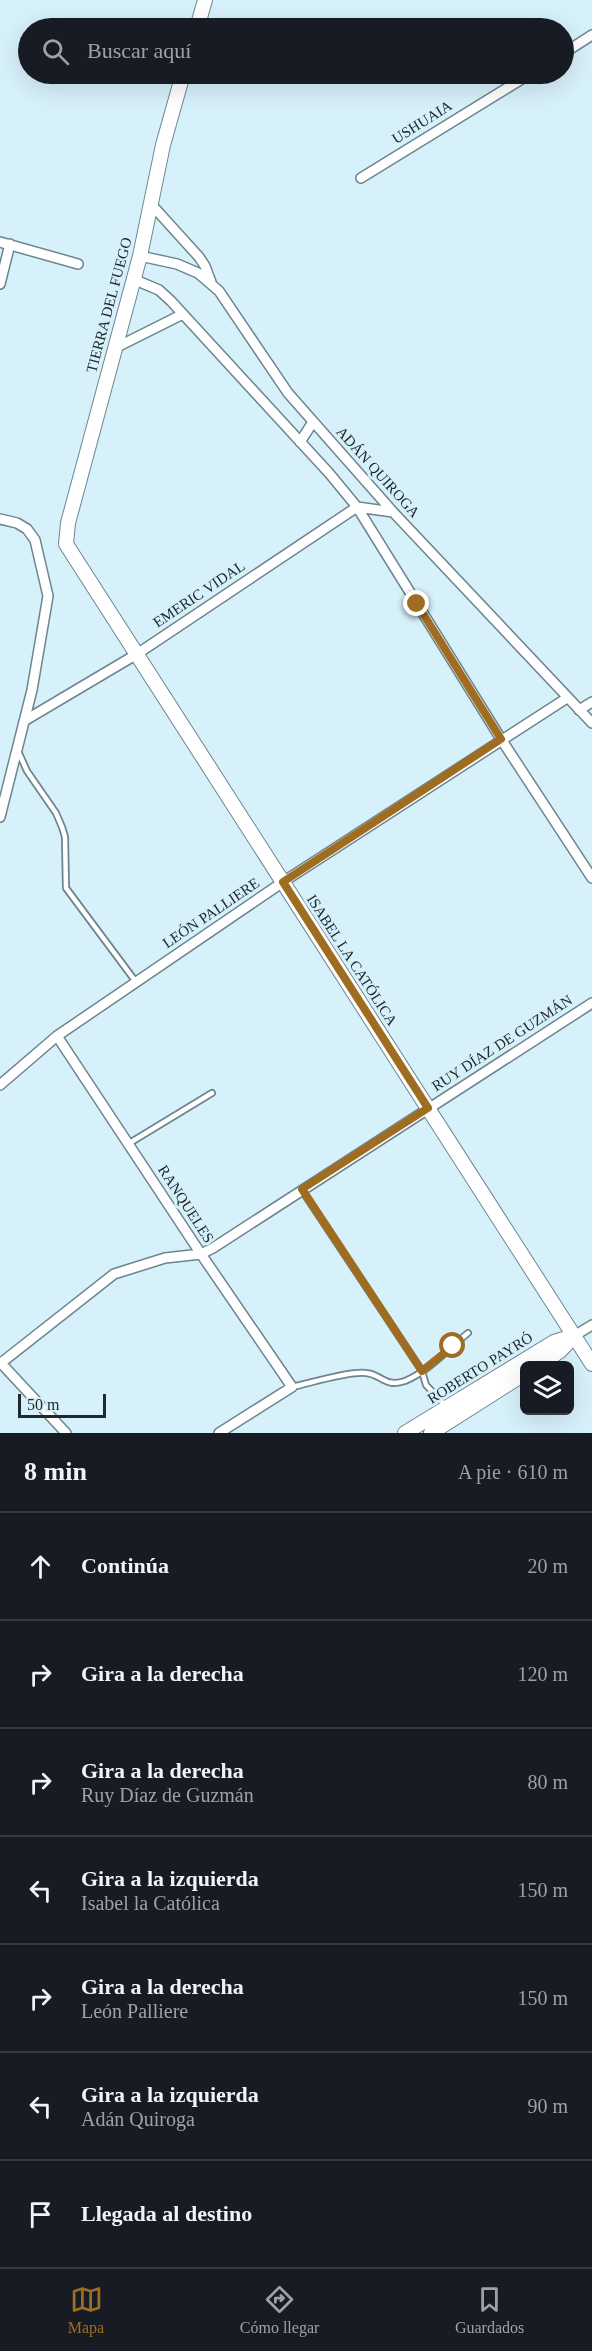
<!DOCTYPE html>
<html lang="es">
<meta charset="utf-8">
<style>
:root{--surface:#171b24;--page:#242831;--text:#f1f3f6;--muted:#9ea1a6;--line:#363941;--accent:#9f6d22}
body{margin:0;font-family:"Times New Roman",serif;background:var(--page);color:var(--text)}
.controls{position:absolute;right:18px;bottom:18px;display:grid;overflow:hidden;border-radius:9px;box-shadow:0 6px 24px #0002}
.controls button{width:54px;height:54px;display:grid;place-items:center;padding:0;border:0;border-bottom:2px solid var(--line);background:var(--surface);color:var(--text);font:30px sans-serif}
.scale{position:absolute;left:18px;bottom:15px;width:88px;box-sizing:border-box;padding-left:6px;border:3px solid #202a2e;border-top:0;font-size:16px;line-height:21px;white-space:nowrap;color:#202a2e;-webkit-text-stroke:4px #d7f1fb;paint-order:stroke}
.stop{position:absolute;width:18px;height:18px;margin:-14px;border:4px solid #9f6d22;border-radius:50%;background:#fff}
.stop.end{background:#9f6d22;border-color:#fff;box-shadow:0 2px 6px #0008}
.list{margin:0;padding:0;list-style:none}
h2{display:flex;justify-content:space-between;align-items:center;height:78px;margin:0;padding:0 24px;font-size:26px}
h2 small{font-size:20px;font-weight:400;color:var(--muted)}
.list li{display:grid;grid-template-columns:39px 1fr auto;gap:18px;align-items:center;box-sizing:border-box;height:108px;padding:0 24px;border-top:2px solid var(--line)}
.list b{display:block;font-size:22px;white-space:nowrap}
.list p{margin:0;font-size:20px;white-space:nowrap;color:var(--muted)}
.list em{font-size:20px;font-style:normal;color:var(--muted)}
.icon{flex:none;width:33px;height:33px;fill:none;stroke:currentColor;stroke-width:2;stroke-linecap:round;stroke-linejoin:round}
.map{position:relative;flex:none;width:592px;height:1433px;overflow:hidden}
.search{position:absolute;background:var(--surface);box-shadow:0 6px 24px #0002;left:18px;right:18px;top:18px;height:66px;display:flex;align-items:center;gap:15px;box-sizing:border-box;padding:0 21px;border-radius:33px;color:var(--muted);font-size:22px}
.sheet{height:834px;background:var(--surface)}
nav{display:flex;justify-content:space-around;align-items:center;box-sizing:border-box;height:84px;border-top:2px solid var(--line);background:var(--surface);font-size:16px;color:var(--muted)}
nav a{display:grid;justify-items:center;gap:3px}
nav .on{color:var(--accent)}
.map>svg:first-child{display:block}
</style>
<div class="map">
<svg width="592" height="1433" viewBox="0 0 592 1433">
<rect width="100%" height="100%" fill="#d7f1fb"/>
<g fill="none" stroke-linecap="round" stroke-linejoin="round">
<g stroke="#6e858e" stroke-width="8">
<path id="lane" d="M18,751L27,771L56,813L62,827L65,837L66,888L136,982
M128,1144L212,1093
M301,1189L422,1371L426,1385L446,1406
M292,1387C311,1383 348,1371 366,1373C381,1374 385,1388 405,1381C429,1371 448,1349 468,1333"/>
</g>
<g stroke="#6e858e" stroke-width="12">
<path id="street" d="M564,53L592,35
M361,178L530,74
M151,204L199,257L205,266L211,282
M0,242L78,264
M140,256L177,264L198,273L219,291L288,393L393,512L592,723
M133,279L159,290L171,301L329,473L357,507L501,739L592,878
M0,284L10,244
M115,348L183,314
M300,442L313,422
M0,519L17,523L27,529L35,540L48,596L32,690L0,817
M579,710L592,702
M24,721L137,654L357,507L393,512
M57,1036L201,1254L292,1387L219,1433
M0,1085L57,1036L283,882L567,698
M574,1336L592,1325
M0,1362L66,1433
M1,1363L114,1274L165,1258L201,1254L213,1248L592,1003"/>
</g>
<g stroke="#6e858e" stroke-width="16">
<path id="secondary" d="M197,28L205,0
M183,74L163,145L140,256L68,523L66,544L592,1364
M538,1366L560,1351L573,1337
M405,1433L554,1342L574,1336
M431,1433L524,1374"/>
</g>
<use href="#lane" stroke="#fff" stroke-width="4.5"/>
<use href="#street" stroke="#fff" stroke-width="9"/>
<use href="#secondary" stroke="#fff" stroke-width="14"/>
</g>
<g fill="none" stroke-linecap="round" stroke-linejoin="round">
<path stroke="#9f6d22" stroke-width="8" d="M417,604L501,739L283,882L428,1108L302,1189L422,1371L453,1346"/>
</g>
<g text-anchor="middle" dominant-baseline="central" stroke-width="6" stroke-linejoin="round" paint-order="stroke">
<g font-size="15" fill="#202a2e" stroke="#d7f1fb">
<text transform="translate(422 122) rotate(-32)">USHUAIA</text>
<text transform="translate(109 305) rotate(-75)">TIERRA DEL FUEGO</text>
<text transform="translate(378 472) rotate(48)">ADÁN QUIROGA</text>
<text transform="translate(199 594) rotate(-34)">EMERIC VIDAL</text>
<text transform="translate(211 913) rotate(-34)">LEÓN PALLIERE</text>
<text transform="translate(352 960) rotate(57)">ISABEL LA CATÓLICA</text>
<text transform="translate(502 1043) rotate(-33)">RUY DÍAZ DE GUZMÁN</text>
<text transform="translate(186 1204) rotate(57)">RANQUELES</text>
<text transform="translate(480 1368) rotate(-32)">ROBERTO PAYRÓ</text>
</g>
</g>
</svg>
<div class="controls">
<button><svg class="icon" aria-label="layers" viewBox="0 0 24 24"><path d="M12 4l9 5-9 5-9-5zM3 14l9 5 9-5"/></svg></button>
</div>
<div class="scale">50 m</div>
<div class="stop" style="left:453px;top:1346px"></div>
<div class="stop end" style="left:417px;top:604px"></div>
<div class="search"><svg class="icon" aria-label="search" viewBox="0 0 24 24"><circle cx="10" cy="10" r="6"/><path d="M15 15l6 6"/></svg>Buscar aquí</div>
</div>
<section class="sheet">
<h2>8 min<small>A pie · 610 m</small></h2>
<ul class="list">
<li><svg class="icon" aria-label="ahead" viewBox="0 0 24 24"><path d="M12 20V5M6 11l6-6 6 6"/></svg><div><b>Continúa</b></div><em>20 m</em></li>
<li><svg class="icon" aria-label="right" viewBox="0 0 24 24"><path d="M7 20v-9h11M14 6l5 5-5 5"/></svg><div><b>Gira a la derecha</b></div><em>120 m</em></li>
<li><svg class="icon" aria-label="right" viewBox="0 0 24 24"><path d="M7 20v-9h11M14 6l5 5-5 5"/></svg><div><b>Gira a la derecha</b><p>Ruy Díaz de Guzmán</p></div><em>80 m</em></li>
<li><svg class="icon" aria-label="left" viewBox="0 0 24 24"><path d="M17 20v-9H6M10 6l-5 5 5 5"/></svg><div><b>Gira a la izquierda</b><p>Isabel la Católica</p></div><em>150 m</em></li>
<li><svg class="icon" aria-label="right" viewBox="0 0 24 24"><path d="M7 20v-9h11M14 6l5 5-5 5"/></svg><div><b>Gira a la derecha</b><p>León Palliere</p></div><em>150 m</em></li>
<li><svg class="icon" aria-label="left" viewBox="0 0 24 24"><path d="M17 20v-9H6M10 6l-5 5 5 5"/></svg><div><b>Gira a la izquierda</b><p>Adán Quiroga</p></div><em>90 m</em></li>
<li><svg class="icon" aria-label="arrive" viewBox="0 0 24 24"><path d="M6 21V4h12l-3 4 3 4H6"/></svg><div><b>Llegada al destino</b></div></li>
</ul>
</section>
<nav>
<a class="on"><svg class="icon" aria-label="map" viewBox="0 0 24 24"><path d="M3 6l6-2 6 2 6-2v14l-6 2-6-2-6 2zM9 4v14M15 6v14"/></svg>Mapa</a>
<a><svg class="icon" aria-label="directions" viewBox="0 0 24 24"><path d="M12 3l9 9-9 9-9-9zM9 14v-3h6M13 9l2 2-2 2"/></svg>Cómo llegar</a>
<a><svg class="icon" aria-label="saved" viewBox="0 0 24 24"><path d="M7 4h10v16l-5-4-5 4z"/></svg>Guardados</a>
</nav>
